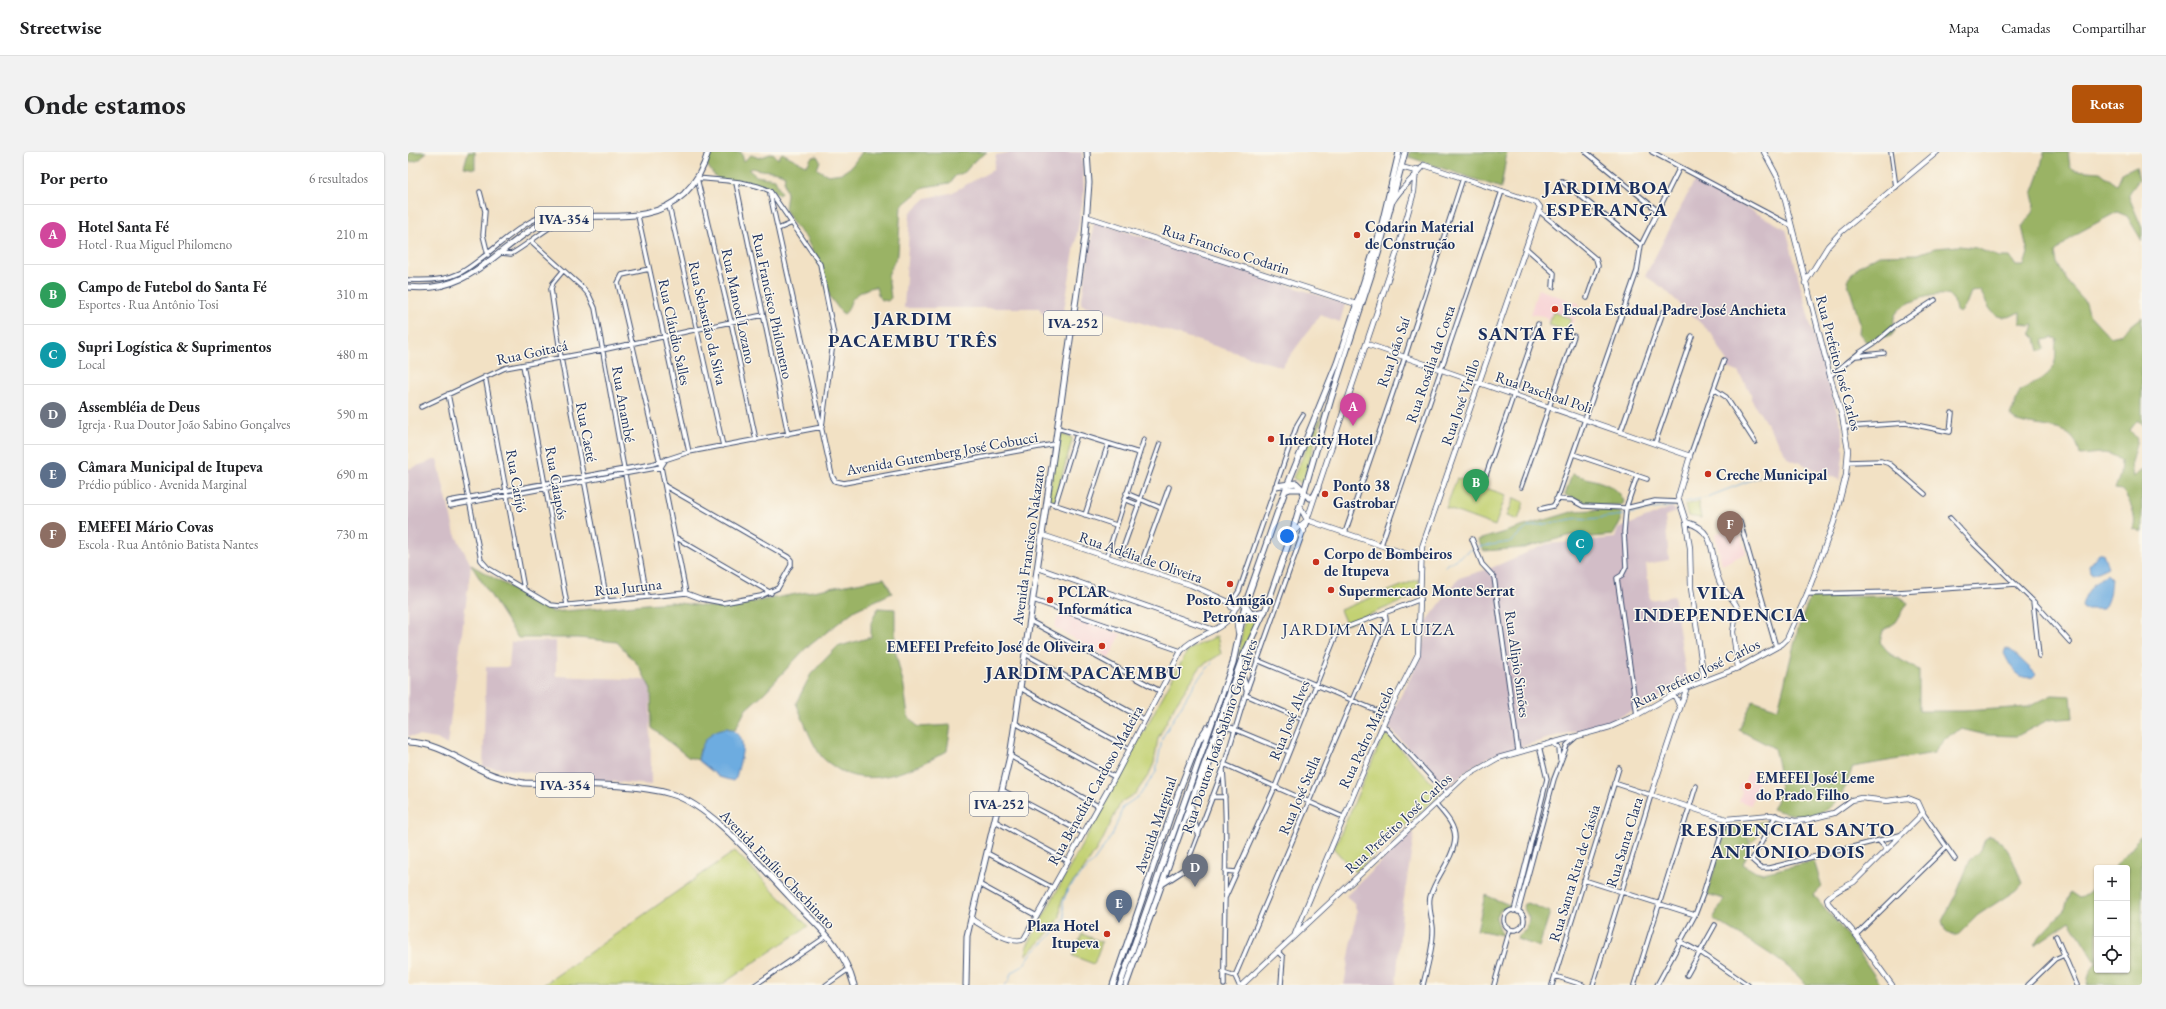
<!DOCTYPE html>
<html lang="pt">
<meta charset="utf-8">
<style>
:root{--surface:#fff;--page:#f2f2f2;--text:#202124;--muted:#757577;--line:#e0e0e0;--accent:#b45309}
body{margin:0;font-family:"EB Garamond",serif;background:var(--page);color:var(--text)}
.controls{position:absolute;right:12px;bottom:12px;display:grid;overflow:hidden;border-radius:4px;box-shadow:0 1px 3px #0004}
.controls button{width:36px;height:36px;display:grid;place-items:center;padding:0;border:0;border-bottom:1px solid var(--line);background:var(--surface);color:var(--text);font:20px sans-serif}
.you{position:absolute;left:879px;top:384px;width:14px;height:14px;margin:-10px;border:3px solid #fff;border-radius:50%;background:#1a73e8;box-shadow:0 0 0 6px #1a73e833}
.badge{display:grid;place-items:center;width:26px;height:26px;border-radius:50%;background:var(--accent);color:#fff;font-size:13px;font-weight:700}
.pin{position:absolute;translate:-50% -33px;filter:drop-shadow(0 1px 2px #0008)}
.pin::after{content:'';position:absolute;top:21px;width:14px;height:12px;background:inherit;clip-path:polygon(0 0,100% 0,50% 100%)}
.list{margin:0;padding:0;list-style:none}
h2{display:flex;justify-content:space-between;align-items:center;height:52px;margin:0;padding:0 16px;font-size:17px}
h2 small{font-size:13px;font-weight:400;color:var(--muted)}
.list li{display:grid;grid-template-columns:26px 1fr auto;gap:12px;align-items:center;box-sizing:border-box;height:60px;padding:0 16px;border-top:1px solid var(--line)}
.list b{display:block;font-size:15px;white-space:nowrap}
.list p{margin:0;font-size:13px;white-space:nowrap;color:var(--muted)}
.list em{font-size:13px;font-style:normal;color:var(--muted)}
.icon{flex:none;width:22px;height:22px;fill:none;stroke:currentColor;stroke-width:2;stroke-linecap:round;stroke-linejoin:round}
.map{position:relative;flex:none;width:1734px;height:833px;overflow:hidden;border-radius:4px}
header{display:flex;align-items:center;gap:24px;box-sizing:border-box;height:56px;padding:0 20px;background:var(--surface);border-bottom:1px solid var(--line)}
header strong{font-size:19px}
nav{display:flex;gap:22px;margin-inline-start:auto;font-size:14px}
.intro{display:flex;align-items:center;justify-content:space-between;box-sizing:border-box;height:96px;padding:0 24px}
h1{margin:0;font-size:28px}
.button{padding:10px 18px;border-radius:4px;background:var(--accent);color:#fff;font-size:14px;font-weight:700}
main{display:flex;gap:24px;padding:0 24px}
aside{flex:1;background:var(--surface);border-radius:4px;box-shadow:0 1px 3px #0004}
.map>svg:first-child{display:block}
</style>
<header>
<strong>Streetwise</strong>
<nav><a>Mapa</a><a>Camadas</a><a>Compartilhar</a></nav>
</header>
<div class="intro"><h1>Onde estamos</h1><a class="button">Rotas</a></div>
<main>
<aside>
<h2>Por perto<small>6 resultados</small></h2>
<ul class="list">
<li><span class="badge" style="background:#d1479c">A</span><div><b>Hotel Santa Fé</b><p>Hotel · Rua Miguel Philomeno</p></div><em>210 m</em></li>
<li><span class="badge" style="background:#2e9e5b">B</span><div><b>Campo de Futebol do Santa Fé</b><p>Esportes · Rua Antônio Tosi</p></div><em>310 m</em></li>
<li><span class="badge" style="background:#0f9aa8">C</span><div><b>Supri Logística &amp; Suprimentos</b><p>Local</p></div><em>480 m</em></li>
<li><span class="badge" style="background:#6b7280">D</span><div><b>Assembléia de Deus</b><p>Igreja · Rua Doutor João Sabino Gonçalves</p></div><em>590 m</em></li>
<li><span class="badge" style="background:#5c6f8a">E</span><div><b>Câmara Municipal de Itupeva</b><p>Prédio público · Avenida Marginal</p></div><em>690 m</em></li>
<li><span class="badge" style="background:#8d6e63">F</span><div><b>EMEFEI Mário Covas</b><p>Escola · Rua Antônio Batista Nantes</p></div><em>730 m</em></li>
</ul>
</aside>
<div class="map">
<svg width="1734" height="833" viewBox="0 0 1734 833">
<rect width="100%" height="100%" fill="#fbf7ec"/>
<filter id="ink" filterUnits="userSpaceOnUse"><feTurbulence type="fractalNoise" baseFrequency=".025" numOctaves="2"/><feDisplacementMap in="SourceGraphic" scale="8" xChannelSelector="R" yChannelSelector="G"/><feConvolveMatrix kernelMatrix="1 2 1 2 8 2 1 2 1" color-interpolation-filters="sRGB"/></filter>
<filter id="wash" filterUnits="userSpaceOnUse"><feTurbulence type="fractalNoise" baseFrequency=".012" numOctaves="4" result="noise"/><feDisplacementMap in="SourceGraphic" scale="16" xChannelSelector="R" yChannelSelector="G"/><feGaussianBlur stdDeviation="0.9" result="paint"/><feColorMatrix in="noise" values="0 0 0 0 0 0 0 0 0 0 0 0 0 0 0 0 0 1.4 0 .05"/><feComposite in="paint" operator="in"/></filter>
<g filter="url(#wash)">
<rect width="100%" height="100%" fill="#f2e1c4"/>
<path fill="#f7cfd3" d="M1130,137L1172,152L1161,180L1141,174L1140,168L1136,164L1122,162Z
M1330,373L1338,401L1314,413L1307,382Z
M652,461L713,482L701,506L646,475Z
M1341,618L1352,621L1348,635L1351,636L1349,644L1346,643L1343,653L1331,649L1334,639L1331,637L1333,631H1336Z"/>
<path fill="#d2bdc7" d="M604,0H674L676,41L654,169H640L631,156H496L502,61L518,46L543,41L585,18L588,3Z
M1287,28L1378,77L1407,190L1435,279V304L1432,328L1380,306L1343,247V241L1330,220L1320,216V211L1303,181L1255,136L1237,124Z
M686,69L937,152L932,170L912,163L874,215L673,152Z
M29,307L47,382L63,413L39,593L29,587L10,584H0V317Z
M1264,355L1269,360L1257,364L1261,408L1238,412L1242,448L1266,444L1279,530L1235,554L1192,574L1151,583L1081,605L1063,615L1038,637L978,572L1011,509L1018,485L1017,472L1051,426L1083,416L1139,392L1207,386L1210,377Z
M148,489V524L242,528L243,633L145,624L90,616L75,615L78,515H101L103,490Z
M1003,680L1006,683L994,759L988,833H936L949,760L946,751L938,744Z"/>
<path fill="#c3d173" stroke="#6f8068" d="M1145,160L1163,167L1158,179L1141,173Z
M916,258L895,332L885,326Z
M653,282L663,285L664,288L647,349L640,348L651,283Z
M1049,326L1098,343L1087,374L1038,356Z
M1106,346L1116,350L1110,368L1099,364Z
M1290,350L1293,366L1280,364L1277,353Z
M1011,427L1010,441L1007,444L938,472L932,458Z
M837,463L842,466H850L830,507Z
M809,484L813,502L793,514L767,553L750,586L746,611L741,622L728,641L713,650L695,687L674,720L660,736L653,751L652,766L632,790L618,803L619,794L780,498Z
M977,580L1033,641L947,720L926,697Z
M1359,669L1346,688L1344,690L1340,683L1342,672Z
M327,699L400,774L313,833H135Z
M674,782L694,790L686,812L665,804Z"/>
<path fill="#9ab365" stroke="#5a7162" d="M0,0H18C13,8 9,10 0,10Z
M60,0H67V17L56,15Z
M302,0H333L336,9L343,3L351,6L365,1L370,7L374,1L399,14L403,6L409,4L412,9L409,17L420,23L434,21L443,15L454,0H579L567,8L557,20L547,24L542,31L516,35L493,54L490,101L480,123L483,146L480,149L474,148L470,143L468,135C462,134 450,141 445,146C441,151 442,158 436,162L433,160L422,145L414,119L398,86L387,74L377,57L379,42L376,31L377,23C367,17 355,20 344,16L341,18L348,24L367,27L373,41L371,43C364,38 357,33 348,32C325,29 311,37 299,12Z
M1002,0H1099L1093,36L1001,5Z
M1636,0H1660L1662,15L1667,18L1692,20L1709,33L1714,21L1728,14L1731,27L1721,40V45L1734,76V89L1719,64L1709,60L1668,82L1647,100L1649,111L1661,132L1677,150L1680,161L1702,185L1711,183L1734,165V274L1730,268L1722,278L1729,287L1723,311L1725,325L1734,318V380L1725,376C1730,365 1721,347 1714,338L1707,337L1712,323L1713,309C1701,297 1688,302 1672,303C1667,263 1614,281 1602,263L1612,239C1624,231 1643,227 1647,209C1649,202 1646,195 1649,187L1645,186L1636,188L1635,191L1637,197L1631,199L1628,187L1623,182L1626,173L1621,174L1612,171V160C1608,161 1606,163 1603,164C1583,170 1580,151 1572,139L1563,140L1557,155L1552,161L1548,159L1546,149L1542,144C1529,139 1490,150 1486,166C1485,170 1487,175 1487,179L1483,184L1473,185L1460,192L1451,181L1452,171L1439,128L1451,114L1471,103L1510,102L1527,96L1551,94L1568,96L1591,105H1602L1608,114H1616L1620,101L1614,75L1625,59L1626,51L1624,42L1631,23Z
M1164,322C1182,328 1210,330 1216,350L1214,353H1186L1157,343Z
M1203,357L1213,360V369L1205,383L1183,385L1164,383L1116,396L1076,399L1070,388L1167,359Z
M63,413L145,460L263,450L312,456L476,426L484,441L447,458L397,497L356,541L338,557L327,578L319,576L292,597L290,608L280,605L244,576L243,537L231,514L209,490L170,486H110Z
M1490,444L1500,451L1488,470L1475,479L1472,490L1482,502L1511,518V559H1556L1620,555L1644,543L1663,544L1665,566L1640,568L1609,584L1578,583L1553,577L1537,586L1526,601L1445,615C1441,624 1439,634 1434,641C1417,669 1391,666 1364,657C1377,636 1371,619 1366,596L1331,578L1345,548L1370,557L1390,477L1402,445Z
M470,456L487,457V498L496,535L500,564L510,575L543,573L539,599C507,617 459,640 425,614C421,611 416,608 413,604C402,588 396,569 388,551L403,522L429,495L463,485V471Z
M1340,671L1338,683L1343,693L1335,712L1344,718L1355,721L1406,709L1414,735L1406,743L1439,783L1473,833H1398C1379,808 1333,785 1305,767L1316,747L1299,742L1319,674Z
M1734,683V833H1679L1681,823L1688,810L1662,769L1627,793L1632,784L1657,757L1662,740L1671,746L1674,745L1689,734V818H1719V716H1706Z
M1582,684C1601,689 1607,715 1614,731L1608,738L1570,763L1550,783H1544L1537,778L1534,769L1550,738L1563,706L1573,698L1577,687Z
M1077,743L1104,754L1092,758L1088,766L1094,783L1069,778Z
M1120,751L1142,760L1131,795L1109,787L1110,784L1119,777L1121,766L1115,755L1116,752Z"/>
<path fill="#6dace0" stroke="#446e9f" d="M1691,401H1695L1700,415L1685,422L1682,420L1681,413Z
M1699,422L1703,426C1702,437 1702,447 1695,457H1676L1674,455C1675,442 1688,428 1699,422Z
M1598,496L1604,499L1628,522L1625,525C1610,529 1602,514 1596,501Z
M319,576C344,583 332,606 328,626L325,629L311,625L290,608C293,592 300,578 319,576Z"/>
<g fill="none" stroke-linecap="round" stroke-linejoin="round">
<path stroke="#6dace0" stroke-width="1" d="M1277,350L1297,346L1364,320
M1219,362L1268,353
M1070,395L1102,390L1120,375L1170,366L1181,367L1216,363
M1037,414L1064,397
M597,833L601,829L603,821L615,814L623,802L649,778L657,766L655,751L660,737L686,709L705,682L715,655L732,643L748,620L754,586L789,528L804,511"/>
</g>
</g>
<g filter="url(#ink)">
<g fill="none" stroke-linecap="round" stroke-linejoin="round">
<g stroke="#3b4a6d" stroke-width="5.5">
<path id="street" d="M1178,0L1250,59
M1244,0L1382,73
M1483,0L1488,35
M1154,29L1233,93
M328,31L380,282
M72,40L77,59L75,83L80,103
M362,42L424,324L427,329L436,331L647,292
M261,54L315,294
M1131,59L1188,107L1190,114L1179,146
M230,64L281,300
M370,77L382,72
M124,90L175,136L181,143L187,156L239,444
M1118,96L1146,121L1145,135
M93,101L103,102C121,92 136,77 155,68
M241,117L214,123L210,131L253,315L278,441
M155,119L145,131L143,137L153,206L199,449
M0,128C17,129 36,129 52,121C76,109 117,64 139,64L140,70
M1448,204L1476,201
M115,213L159,453
M77,224L116,437
M1422,224L1451,201L1468,190L1488,173L1527,148
M1306,237L1318,245L1347,290
M40,242L73,408L80,416L143,453L152,454L278,441L294,447L315,451L353,444L370,436L383,413V408L380,405L257,334
M13,255L97,216L194,198L355,163
M1437,275L1498,271L1542,280L1544,261
M650,276L731,301
M1213,279L1255,160
M1247,291L1284,184
M1165,302L1239,327
M1282,304L1316,208
M258,307L253,315L42,354L41,349L244,312L281,300L414,275L426,183L412,112L362,39C341,28 312,29 289,26L323,170L348,288
M1440,310L1473,309L1482,312L1517,342
M1078,323L1130,172
M1229,324L1218,356L1216,380L1218,415L1214,423L1209,426L1229,563
M1113,335L1166,184
M718,341L753,356
M716,347L731,353
M1148,347L1164,348L1175,354L1218,356L1247,349L1271,350
M639,350L708,373
M647,353L669,282
M1132,357L1145,354L1148,350L1229,119L1233,93L1272,15
M677,363L700,292
M1542,366L1566,392L1625,449L1631,504
M1332,370L1368,495
M937,381L997,205L1055,26
M267,385L363,441
M1064,387L1074,412L1086,425L1110,599
M973,393L1094,39
M713,402L752,292
M699,404L736,287
M734,409L761,335
M1399,442L1490,440L1608,432
M625,448L773,499
M824,450L831,439L889,273L895,263
M1626,450L1662,490
M622,469L752,539
M617,502L737,568
M849,508L979,563
M612,536L722,597
M838,543L893,567
M607,571L707,625
M975,573L1039,642
M826,577L881,600
M1144,590L1151,596L1152,608
M602,604L690,654
M816,612L935,665
M815,618C821,690 815,761 816,833
M594,638L675,681
M804,645H817
M1515,661L1547,707
M1368,663L1344,708L1353,716H1361L1492,683
M587,669L660,709
M1471,689L1479,697
M579,701L645,736
M777,717L815,617L839,538L899,369
M817,719L828,720
M1176,728L1287,763
M571,732L629,764
M817,746L867,635L929,481L931,478L1013,447
M1096 768a10 10 0 1 1 20 0a10 10 0 1 1-20 0Z
M1106,759L1139,627L1131,594
M1110,760L1146,627L1159,593L1167,586
M1448,783L1538,695
M1648,784L1669,833
M1271,789L1292,800L1340,833
M870,800L875,805L873,833
M815,820L827,824
M1279,823L1307,773
M1147,824L1175,833
M347,833L419,784
M418,833L441,817
M831,833L827,824L978,468L977,461
M1015,833C1019,815 1026,794 1025,776C1024,765 1020,756 1022,745C1027,725 1046,707 1047,686C1047,672 1036,662 1028,652
M1086,833L1102,777
M1144,833L1211,616
M1185,833L1243,643L1206,631
M1226,833L1288,634
M1249,833L1287,763L1295,742L1318,667
M1620,833L1647,807L1656,803"/>
</g>
<g stroke="#3b4a6d" stroke-width="6">
<path id="secondary" d="M993,15L1004,18L1009,17
M985,49C994,34 1006,27 1016,13
M680,65L948,152
M1397,131L1420,94L1433,80L1529,0
M959,192L1282,304L1270,345L1278,370L1282,396L1283,436L1296,528
M892,355L899,368
M899,368L988,103L1006,40L1008,17
M899,368L1013,407
M1278,370C1314,380 1299,409 1314,435C1318,442 1326,447 1329,455L1325,480L1330,516
M892,373H894L896,379
M884,381L899,368
M634,383L783,433L823,451
M630,416L806,478
M822.5 453a3.5 3.5 0 1 1 7 0a3.5 3.5 0 1 1-7 0Z
M823,466L828,465L830,480
M1279,535L1243,643L1318,667L1363,663L1387,669L1398,668L1426,661L1444,648L1453,646L1479,649L1500,646L1510,650L1515,661L1446,730C1439,734 1423,741 1419,747L1420,751L1448,783L1484,833
M1266,542L1272,555
M563,767C575,774 604,794 616,787L707,625L773,499C789,480 817,481 827,457
M887,782L979,563L1010,502L1014,395L1132,55L1129,51L1016,13
M834,833L1055,626L1090,606L1202,575L1229,563L1275,537L1330,516L1374,492L1379,487L1399,442L1426,370L1438,323L1440,298L1434,264L1422,224L1376,44L1370,26L1356,0"/>
</g>
<g stroke="#3b4a6d" stroke-width="7">
<path id="primary" d="M0,135C42,140 67,121 98,96C109,88 119,79 131,73C178,52 235,81 276,42C287,31 296,16 300,0
M868,334L888,331L894,337
M877,339L882,337H894L901,346L906,344L910,336
M837,453L843,462L857,459
M833,510L834,524L839,538
M0,590C31,591 52,609 80,621C91,626 103,628 116,631C160,633 221,630 263,642C305,654 351,713 381,744C396,761 415,776 428,795C437,807 442,819 446,833
M791,636L815,580L820,575L826,577
M783,654L784,665L790,682
M754,732L777,717
M558,833L559,784L602,604L607,571L677,84L681,31L679,0
M705,833L771,639L791,588L799,576
M712,833L825,511L837,453L877,339L929,211L946,160L972,80L991,0
M718,833L833,509L858,456L884,381L923,247L970,102L997,0"/>
</g>
<use href="#street" stroke="#fff" stroke-width="3.5"/>
<use href="#secondary" stroke="#fff" stroke-width="4.5"/>
<use href="#primary" stroke="#fff" stroke-width="5"/>
</g>
</g>
<g fill="#c8321e" stroke="#fbf7ec" stroke-width="1.5">
<circle cx="949" cy="83" r="4"/>
<circle cx="1147" cy="157" r="4"/>
<circle cx="863" cy="287" r="4"/>
<circle cx="1300" cy="322" r="4"/>
<circle cx="917" cy="342" r="4"/>
<circle cx="908" cy="410" r="4"/>
<circle cx="822" cy="432" r="4"/>
<circle cx="923" cy="438" r="4"/>
<circle cx="642" cy="448" r="4"/>
<circle cx="694" cy="494" r="4"/>
<circle cx="1340" cy="634" r="4"/>
<circle cx="699" cy="782" r="4"/>
</g>
<g text-anchor="middle" dominant-baseline="central" stroke-width="3" stroke-linejoin="round" paint-order="stroke">
<g fill="#fbf7ec" stroke="#5e6b89" stroke-width="1">
<rect x="127" y="55" width="58" height="24" rx="3"/>
<rect x="636" y="159" width="58" height="24" rx="3"/>
<rect x="128" y="621" width="58" height="24" rx="3"/>
<rect x="562" y="640" width="58" height="24" rx="3"/>
</g>
<g font-size="14" font-weight="bold" fill="#1b2f5e">
<text x="156" y="67">IVA-354</text>
<text x="665" y="171">IVA-252</text>
<text x="157" y="633">IVA-354</text>
<text x="591" y="652">IVA-252</text>
</g>
<g font-size="15" font-weight="bold" fill="#1b2f5e" stroke="#fbf7ec" text-anchor="start">
<text x="957" y="74">Codarin Material<tspan x="957" dy="17">de Construção</tspan></text>
<text x="1155" y="157">Escola Estadual Padre José Anchieta</text>
<text x="871" y="287">Intercity Hotel</text>
<text x="1308" y="322">Creche Municipal</text>
<text x="925" y="333">Ponto 38<tspan x="925" dy="17">Gastrobar</tspan></text>
<text x="916" y="401">Corpo de Bombeiros<tspan x="916" dy="17">de Itupeva</tspan></text>
<text x="931" y="438">Supermercado Monte Serrat</text>
<text x="650" y="439">PCLAR<tspan x="650" dy="17">Informática</tspan></text>
<text x="822" y="447" text-anchor="middle">Posto Amigão<tspan x="822" dy="17">Petronas</tspan></text>
<text x="686" y="494" text-anchor="end">EMEFEI Prefeito José de Oliveira</text>
<text x="1348" y="625">EMEFEI José Leme<tspan x="1348" dy="17">do Prado Filho</tspan></text>
<text x="691" y="773" text-anchor="end">Plaza Hotel<tspan x="691" dy="17">Itupeva</tspan></text>
</g>
<g font-size="15" fill="#1b2f5e" stroke="#fbf7ec">
<text transform="translate(818 97) rotate(18)">Rua Francisco Codarin</text>
<text transform="translate(331 154) rotate(78)">Rua Manoel Lozano</text>
<text transform="translate(365 154) rotate(78)">Rua Francisco Philomeno</text>
<text transform="translate(300 171) rotate(77)">Rua Sebastião da Silva</text>
<text transform="translate(267 180) rotate(78)">Rua Cláudio Salles</text>
<text transform="translate(124 200) rotate(-12)">Rua Goitacá</text>
<text transform="translate(985 200) rotate(-71)">Rua João Saí</text>
<text transform="translate(1431 211) rotate(75)">Rua Prefeito José Carlos</text>
<text transform="translate(1022 212) rotate(-71)">Rua Rosália da Costa</text>
<text transform="translate(1136 240) rotate(19)">Rua Paschoal Poli</text>
<text transform="translate(1052 250) rotate(-71)">Rua José Virillo</text>
<text transform="translate(216 252) rotate(80)">Rua Anambé</text>
<text transform="translate(179 280) rotate(79)">Rua Caeté</text>
<text transform="translate(534 301) rotate(-10)">Avenida Gutemberg José Cobucci</text>
<text transform="translate(109 329) rotate(80)">Rua Carijó</text>
<text transform="translate(149 331) rotate(80)">Rua Caiapós</text>
<text transform="translate(620 393) rotate(-82)">Avenida Francisco Nakazato</text>
<text transform="translate(733 405) rotate(19)">Rua Adélia de Oliveira</text>
<text transform="translate(220 435) rotate(-6)">Rua Juruna</text>
<text transform="translate(1110 512) rotate(82)">Rua Alipio Simões</text>
<text transform="translate(1288 521) rotate(-26)">Rua Prefeito José Carlos</text>
<text transform="translate(881 568) rotate(-68)">Rua José Alves</text>
<text transform="translate(811 584) rotate(-71)">Rua Doutor João Sabino Gonçalves</text>
<text transform="translate(958 585) rotate(-65)">Rua Pedro Marcelo</text>
<text transform="translate(687 633) rotate(-61)">Rua Benedita Cardoso Madeira</text>
<text transform="translate(891 643) rotate(-67)">Rua José Stella</text>
<text transform="translate(990 671) rotate(-43)">Rua Prefeito José Carlos</text>
<text transform="translate(747 673) rotate(-71)">Avenida Marginal</text>
<text transform="translate(1216 690) rotate(-73)">Rua Santa Clara</text>
<text transform="translate(370 717) rotate(46)">Avenida Emílio Chechinato</text>
<text transform="translate(1166 721) rotate(-73)">Rua Santa Rita de Cássia</text>
</g>
<g font-size="17" letter-spacing="1" fill="#1b2f5e" stroke="#fbf7ec">
<text x="961" y="477">JARDIM ANA LUIZA</text>
</g>
<g font-size="19" font-weight="bold" letter-spacing="1" fill="#1b2f5e" stroke="#fbf7ec">
<text x="1199" y="35">JARDIM BOA<tspan x="1199" dy="22">ESPERANÇA</tspan></text>
<text x="505" y="166">JARDIM<tspan x="505" dy="22">PACAEMBU TRÊS</tspan></text>
<text x="1119" y="181">SANTA FÉ</text>
<text x="1313" y="440">VILA<tspan x="1313" dy="22">INDEPENDENCIA</tspan></text>
<text x="676" y="520">JARDIM PACAEMBU</text>
<text x="1380" y="677">RESIDENCIAL SANTO<tspan x="1380" dy="22">ANTONIO DOIS</tspan></text>
</g>
</g>
</svg>
<div class="controls">
<button>+</button>
<button>−</button>
<button><svg class="icon" aria-label="locate" viewBox="0 0 24 24"><circle cx="12" cy="12" r="6"/><path d="M12 2v4M12 18v4M2 12h4M18 12h4"/></svg></button>
</div>
<div class="you"></div>
<div class="pin badge" style="left:945px;top:274px;background:#d1479c">A</div>
<div class="pin badge" style="left:1068px;top:350px;background:#2e9e5b">B</div>
<div class="pin badge" style="left:1172px;top:411px;background:#0f9aa8">C</div>
<div class="pin badge" style="left:787px;top:735px;background:#6b7280">D</div>
<div class="pin badge" style="left:711px;top:771px;background:#5c6f8a">E</div>
<div class="pin badge" style="left:1322px;top:392px;background:#8d6e63">F</div>
</div>
</main>
